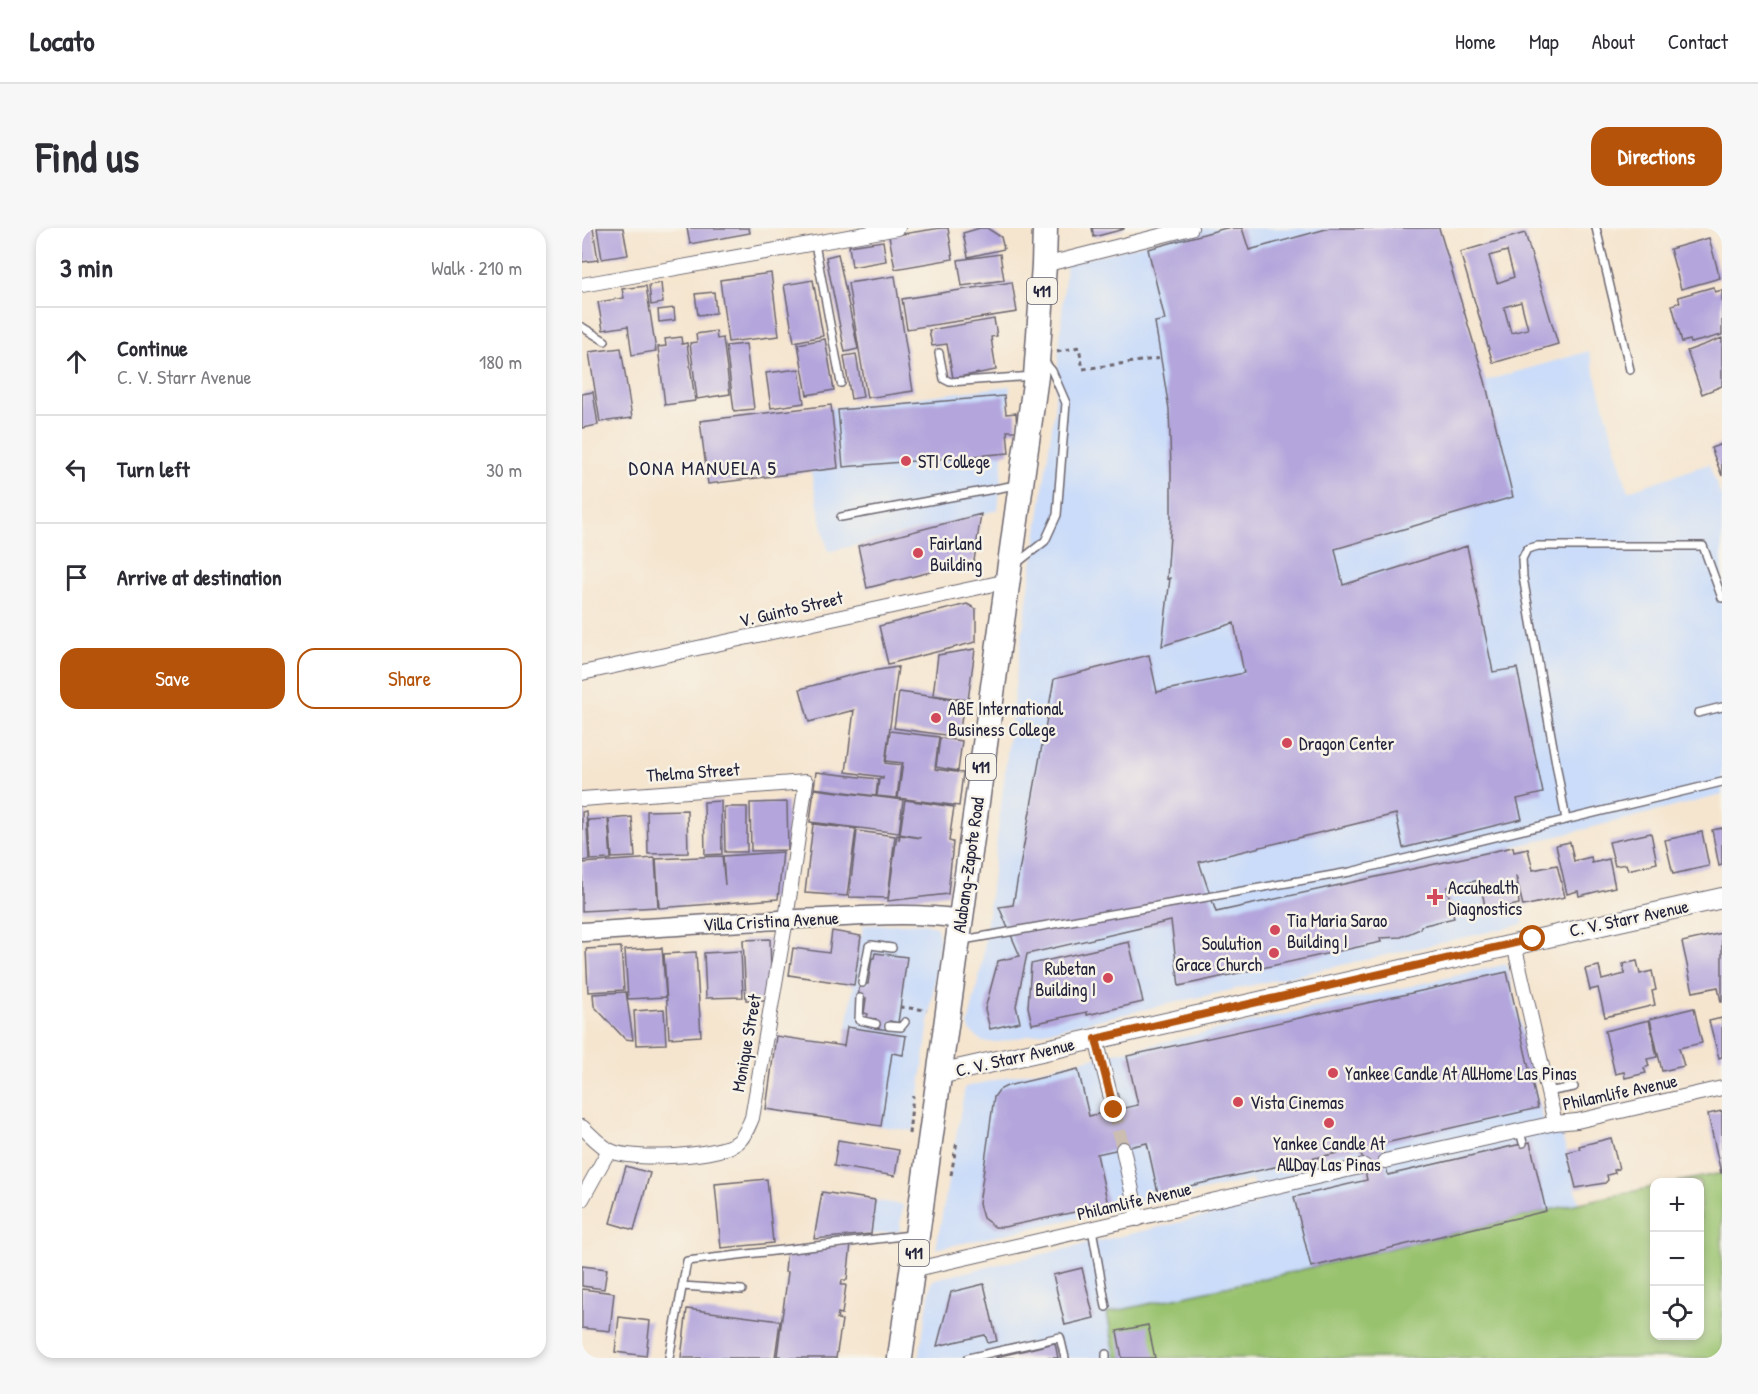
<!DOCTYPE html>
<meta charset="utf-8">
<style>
:root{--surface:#fff;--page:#f7f7f7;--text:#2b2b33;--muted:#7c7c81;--line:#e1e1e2;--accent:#b45309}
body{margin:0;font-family:"Patrick Hand",sans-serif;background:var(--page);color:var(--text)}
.controls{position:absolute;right:18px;bottom:18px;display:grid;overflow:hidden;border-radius:12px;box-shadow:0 3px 9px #0003}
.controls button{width:54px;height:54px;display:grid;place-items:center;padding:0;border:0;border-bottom:2px solid var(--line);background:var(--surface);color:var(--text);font:30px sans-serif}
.stop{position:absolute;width:18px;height:18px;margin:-14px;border:4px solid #b45309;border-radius:50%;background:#fff}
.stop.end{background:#b45309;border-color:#fff;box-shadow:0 2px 6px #0008}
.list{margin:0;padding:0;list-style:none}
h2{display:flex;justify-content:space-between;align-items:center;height:78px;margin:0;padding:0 24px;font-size:26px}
h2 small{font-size:20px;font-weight:400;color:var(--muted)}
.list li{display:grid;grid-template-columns:39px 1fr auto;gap:18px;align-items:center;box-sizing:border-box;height:108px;padding:0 24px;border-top:2px solid var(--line)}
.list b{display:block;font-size:22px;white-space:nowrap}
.list p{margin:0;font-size:20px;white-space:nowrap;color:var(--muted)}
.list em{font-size:20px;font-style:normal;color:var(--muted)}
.actions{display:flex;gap:12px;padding:18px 24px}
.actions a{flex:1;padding:14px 0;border:2px solid var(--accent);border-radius:18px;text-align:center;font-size:21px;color:var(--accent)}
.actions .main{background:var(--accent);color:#fff}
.icon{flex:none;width:33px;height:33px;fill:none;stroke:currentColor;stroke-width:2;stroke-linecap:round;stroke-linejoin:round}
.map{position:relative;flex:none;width:1140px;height:1130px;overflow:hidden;border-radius:18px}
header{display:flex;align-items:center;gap:36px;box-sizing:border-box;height:84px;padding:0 30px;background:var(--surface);border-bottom:2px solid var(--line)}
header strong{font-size:28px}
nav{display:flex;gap:33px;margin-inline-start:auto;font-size:21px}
.intro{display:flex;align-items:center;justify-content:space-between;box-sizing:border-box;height:144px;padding:0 36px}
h1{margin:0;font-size:42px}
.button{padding:15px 27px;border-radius:18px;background:var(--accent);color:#fff;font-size:21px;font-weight:700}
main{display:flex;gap:36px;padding:0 36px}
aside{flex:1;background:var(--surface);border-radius:18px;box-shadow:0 3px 9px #0003}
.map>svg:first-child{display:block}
</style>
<header>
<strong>Locato</strong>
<nav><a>Home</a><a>Map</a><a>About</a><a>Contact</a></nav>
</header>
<div class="intro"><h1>Find us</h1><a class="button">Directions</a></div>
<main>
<aside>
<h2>3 min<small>Walk · 210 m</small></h2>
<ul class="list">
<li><svg class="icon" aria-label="ahead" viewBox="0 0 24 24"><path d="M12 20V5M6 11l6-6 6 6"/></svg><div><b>Continue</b><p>C. V. Starr Avenue</p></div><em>180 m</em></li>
<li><svg class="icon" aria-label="left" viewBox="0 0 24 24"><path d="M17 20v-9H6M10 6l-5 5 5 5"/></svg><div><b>Turn left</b></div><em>30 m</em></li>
<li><svg class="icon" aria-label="arrive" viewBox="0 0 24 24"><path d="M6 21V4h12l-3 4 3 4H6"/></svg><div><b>Arrive at destination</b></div></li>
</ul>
<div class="actions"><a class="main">Save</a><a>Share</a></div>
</aside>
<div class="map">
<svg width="1140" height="1130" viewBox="0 0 1140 1130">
<rect width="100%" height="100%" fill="#f7f3e8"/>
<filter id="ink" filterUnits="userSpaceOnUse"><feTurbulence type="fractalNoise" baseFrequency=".0167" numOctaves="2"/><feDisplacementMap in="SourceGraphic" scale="12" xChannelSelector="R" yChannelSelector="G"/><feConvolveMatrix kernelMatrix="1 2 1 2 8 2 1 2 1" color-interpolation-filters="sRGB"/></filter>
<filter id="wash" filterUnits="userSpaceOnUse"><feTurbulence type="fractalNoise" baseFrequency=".008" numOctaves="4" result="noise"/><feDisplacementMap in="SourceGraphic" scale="24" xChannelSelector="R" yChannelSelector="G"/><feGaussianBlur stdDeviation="1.35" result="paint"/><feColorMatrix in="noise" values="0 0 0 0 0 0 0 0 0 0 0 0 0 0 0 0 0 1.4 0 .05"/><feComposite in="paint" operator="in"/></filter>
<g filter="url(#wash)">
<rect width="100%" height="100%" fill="#f5e5cf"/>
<path fill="#cadcf9" d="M624,0H857L903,153L1007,123L1046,263L1127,236L1140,271V567L931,619L937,676L942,696L418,814H401L389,804L386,797L400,736L435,443L472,185L484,36Z
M428,158L416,282L246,324L216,184Z
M344,695L355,700L358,713L332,903L184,881L194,808L262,818L281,697Z
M925,736L964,907L979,903L997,975L1072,959V1108H1118V954H1095L1140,945V1130H337L349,1055L353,1051L677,976L670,952L354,1021L383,859Z
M240,964L321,977L317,1004L232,1011Z"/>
<path fill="#99c26e" stroke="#5e7254" stroke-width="1.5" d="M1140,945V1130H534L525,1085L693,1048L997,975L1072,959V1108H1118V954H1095Z"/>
<g id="blocks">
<path fill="#b4a6dc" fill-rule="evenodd" d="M0,0H11L16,32L0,34Z
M15,0H41L46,27L20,31Z
M105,0H167L168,5L108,16Z
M359,0H366L371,31L313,41L307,8Z
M398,0H405L419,9L422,21L386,29L381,5Z
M510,0H542V1L512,9Z
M644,0H660L667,22L748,0H857L903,153L931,269L753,321L761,357L885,318L911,444L935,440L961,565L935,571L940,591L821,620L814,586L617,634L634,684L931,619L932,624L946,621L951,642L975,637L983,669L941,678L934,648L937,676L904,684L898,652L865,659L872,690L839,698L838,701L819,709L798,710L799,714L597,758L589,693L445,726L434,778L438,794L408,801L403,781L416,733L438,728L417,679L431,677L472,451L567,427L575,464L662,445L652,395L580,418L588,350L585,351L589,293V240L587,181L573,94L583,92L566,21Z
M943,5L976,116L911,135L878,24ZM925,23L932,49L915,55L907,28ZM939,74L946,101L929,105L922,79Z
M1127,10L1138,50L1099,61L1088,21Z
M301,13L304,33L270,39L267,18Z
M256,26L276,121L263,124L244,29Z
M418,26L422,52L380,58L376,32Z
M189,45L197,108L146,114L138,52Z
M313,48L331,163L285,170L266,55Z
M231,52L241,108L212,114L202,57Z
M430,54L435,84L325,101L320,71Z
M79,55L81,75L69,77L67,57Z
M64,58L74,123L50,127L46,98L21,102L16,74L42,70L40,61Z
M1131,59L1133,64L1140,62V107L1109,115L1108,112L1100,114L1090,77L1098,74L1096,69Z
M132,64L134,85L116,87L113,66Z
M92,80L93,92L77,94L76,82Z
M412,91L415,108L409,109L414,142L371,150L365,116L350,118L347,102Z
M134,103L135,111L141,110L148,166L115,171L108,115L115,114L114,106Z
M99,109L100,116L105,115L113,173L83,177L76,119L84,118L83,111Z
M1140,110V158L1120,166L1105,123Z
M243,111L252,162L225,167L216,116Z
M164,116L172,181L152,183L144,118Z
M39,120L50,190L18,194L7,124Z
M274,126L281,169L269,171L262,128Z
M217,141L222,175L189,180L184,145Z
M11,164L16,197L0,200V166Z
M422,168L424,186L434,185L435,203H425L427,225L261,239L256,182Z
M249,177L256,240L126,256L118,193Z
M1140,216V248L1129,220Z
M399,286L392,333L285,360L276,318Z
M385,376L394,381V414L306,436L297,398Z
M393,421L386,472L351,467L356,427Z
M316,439L303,535L319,537L315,570L295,568L297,551H301V549L264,544L272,482L227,494L218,461L277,445Z
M317,464L382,473L377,509L312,500Z
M308,503L357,509L353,541L381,545L377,578L316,570L321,535L304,533Z
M358,510L380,513L376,543L354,539Z
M234,544L296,551L294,568L232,560Z
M232,561L321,572L317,605L228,594Z
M323,572L372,579L367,613L371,614L366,666L306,673L315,607H317V612L318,607L339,610L318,606Z
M139,573L140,626L123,627L122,574Z
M205,574L206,622L169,623L168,575Z
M142,579H165V624H143Z
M105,582L106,625L66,626L65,583Z
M4,583L7,632L0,633V584Z
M50,589L53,629L30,630L27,591Z
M26,591L29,631L8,632L6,592Z
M231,596L274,601L265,668L223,665Z
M1140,600V637L1137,638L1130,602Z
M275,603L313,608L306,670L267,669Z
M1120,604L1127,638L1091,646L1083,612Z
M1069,605L1075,635L1046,642L1044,636L1033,638L1027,614Z
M988,614L992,633L1009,629L1010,635L1027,631L1033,659L997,668L996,663L985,666L974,617Z
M201,624L196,671L77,680L74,631L140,628L143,657L141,628Z
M73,630L76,679L0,683V635Z
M250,703L279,708L272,757L207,747L211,720L247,725Z
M1140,705V774H1139L1136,759L1111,764L1100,714Z
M188,711L189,743L183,772H164L161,712Z
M547,714L561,774L505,787V784L450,796L446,779L449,736Z
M39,719L42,762L6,764L4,721Z
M80,720L84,769L46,771L43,722Z
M159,723L161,769L124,770L122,725Z
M114,724L119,808L87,810L82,726Z
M293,725L325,729L316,795L308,793L306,802L293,800L294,791L285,790L286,786L282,785L284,771L276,770L278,755L286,756L290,730H292Z
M1055,733L1058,746L1070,743L1074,762L1070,763L1073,777L1023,789L1016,760L1008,762L1003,741L1017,738L1020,752L1043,746L1041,736Z
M925,744L956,880L799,916L806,947L948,914L964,983L729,1039L712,969L785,952L778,920L576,965L565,915L515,926L526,977L422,999H413L401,990L397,976L412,869L417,862L425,858L496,841L507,888L556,877L545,828Z
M44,764L51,812L43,811L12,778L11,766Z
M1112,780L1120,815L1097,820L1102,838L1080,843L1068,791Z
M82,781L84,816L54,817L52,783Z
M1140,790V829L1137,830L1127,793Z
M1067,792L1075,829L1065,831L1067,838L1062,840L1064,845L1043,850L1042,844L1033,846L1023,803Z
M265,799L324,808L321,827L310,825L299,898L184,881L194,808L262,818Z
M1140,883V945H1139L1126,886Z
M1029,910L1037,941L1032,942L1033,945L1025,947L1026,952L1023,955L994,960L985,924L998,921L997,918Z
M256,912L317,922L313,948L252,938Z
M44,938L68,945L52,1002L28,995Z
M185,951L191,1015L139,1020L133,956Z
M240,964L293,972L289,1006L232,1011Z
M269,1016L265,1052H260L259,1057H264L260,1086L256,1085L255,1091L260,1092L254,1130H198V1128H195L206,1044H203L205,1021Z
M0,1038L25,1041L22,1061L0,1058Z
M500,1040L512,1090L483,1097L471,1047Z
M402,1056L415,1113L406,1115L403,1107L355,1118L369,1064Z
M0,1061L32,1065L28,1103L0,1100Z
M105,1081L198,1093L193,1130H99Z
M37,1089L68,1093L64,1128L33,1124Z
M566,1097L573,1130H540L535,1103Z
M473,1115L476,1130H414V1129Z"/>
</g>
</g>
<g filter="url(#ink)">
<use href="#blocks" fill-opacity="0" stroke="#6c666f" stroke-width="1.5"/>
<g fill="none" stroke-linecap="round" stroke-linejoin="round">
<path stroke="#cbbeb1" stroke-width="14" stroke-dasharray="14 7" stroke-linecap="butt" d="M532,882L541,921"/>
<g stroke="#6c666f" stroke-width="10">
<path id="service" d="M1014,0L1048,142
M233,16L259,155
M0,99L23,113
M357,125L362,151L368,154L451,148
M259,289L434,257
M435,335L463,313L475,287L484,175L470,143L461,132
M1116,485L1140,479
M984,592L941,349L940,331L945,321L956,318H1121L1140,370
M381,712L768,644L1140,554
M280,755L287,718L289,717L310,720
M278,770L277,792L294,796
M307,798L319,799L323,794
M965,864L992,859
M938,903L941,915
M510,1001L524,1079
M100,1058L160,1062
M87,1130L105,1033L329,1007
M386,1130L478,1109L483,1130
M524,1130V1126"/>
</g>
<g stroke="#6c666f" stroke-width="16">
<path id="minor" d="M462,37L609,0
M0,57L316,0
M0,445L426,353
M0,571L224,554L204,691L170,890C166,899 163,908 156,914C137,929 51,933 29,923C18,918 9,907 0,899
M932,716L973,895
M514,811L532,882
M541,921L556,991
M803,933L973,895L995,893L1140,860
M0,971L27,922
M330,1042L782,938"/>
</g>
<g stroke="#6c666f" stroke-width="21">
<path id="tertiary" d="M0,704C80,699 161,693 241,690C287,688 333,684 378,691"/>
</g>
<g stroke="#6c666f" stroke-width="22">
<path id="secondary" d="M357,846L1140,670"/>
</g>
<g stroke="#6c666f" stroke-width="27">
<path id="trunk" d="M318,1130L454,148L462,37L463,0"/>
</g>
<path stroke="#6c666f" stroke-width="3" stroke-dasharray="4.5 4.5" stroke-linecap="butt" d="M475,124L497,119L501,141L580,130
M318,779L345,782
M327,906L331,868
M369,947L375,913"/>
<use href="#service" stroke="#fff" stroke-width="7"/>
<use href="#minor" stroke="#fff" stroke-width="14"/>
<use href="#tertiary" stroke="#fff" stroke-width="18"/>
<use href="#secondary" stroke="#fff" stroke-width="20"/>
<use href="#trunk" stroke="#fff" stroke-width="24"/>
</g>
</g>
<g fill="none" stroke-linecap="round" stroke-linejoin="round" filter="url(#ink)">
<path stroke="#b45309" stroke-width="8" d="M532,882L514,811L951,711"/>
</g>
<g fill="#d1495b" stroke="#f7f3e8" stroke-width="2">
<circle cx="324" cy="233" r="6"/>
<circle cx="336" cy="325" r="6"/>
<circle cx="354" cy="490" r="6"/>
<circle cx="705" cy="515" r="6"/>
<path d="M850 660h6v6h6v6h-6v6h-6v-6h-6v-6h6z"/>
<circle cx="693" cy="702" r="6"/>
<circle cx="692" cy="725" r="6"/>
<circle cx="526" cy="750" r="6"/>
<circle cx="751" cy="845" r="6"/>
<circle cx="656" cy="874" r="6"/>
<circle cx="747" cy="895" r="6"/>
</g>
<g text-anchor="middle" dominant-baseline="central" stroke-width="5" stroke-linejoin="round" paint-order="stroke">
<g fill="#f7f3e8" stroke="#62616f" stroke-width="1.5">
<rect x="445" y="50" width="30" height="26" rx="4.5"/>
<rect x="384" y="526" width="30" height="26" rx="4.5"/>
<rect x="317" y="1012" width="30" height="26" rx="4.5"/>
</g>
<g font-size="16" font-weight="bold" fill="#22223b">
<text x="460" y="63">411</text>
<text x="399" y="539">411</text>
<text x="332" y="1025">411</text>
</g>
<g font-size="18" fill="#22223b" stroke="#f7f3e8" text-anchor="start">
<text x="336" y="233">STI College</text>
<text x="348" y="315">Fairland<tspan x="348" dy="21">Building</tspan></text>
<text x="366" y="480">ABE International<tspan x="366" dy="21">Business College</tspan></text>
<text x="717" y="515">Dragon Center</text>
<text x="866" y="659">Accuhealth<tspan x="866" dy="21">Diagnostics</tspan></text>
<text x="705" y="692">Tia Maria Sarao<tspan x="705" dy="21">Building I</tspan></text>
<text x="680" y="715" text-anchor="end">Soulution<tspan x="680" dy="21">Grace Church</tspan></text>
<text x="514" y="740" text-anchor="end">Rubetan<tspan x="514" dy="21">Building I</tspan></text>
<text x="763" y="845">Yankee Candle At AllHome Las Pinas</text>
<text x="668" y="874">Vista Cinemas</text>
<text x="747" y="915" text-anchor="middle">Yankee Candle At<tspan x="747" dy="21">AllDay Las Pinas</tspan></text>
</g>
<g font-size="18" fill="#22223b" stroke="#f7f3e8">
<text transform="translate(209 381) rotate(-13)">V. Guinto Street</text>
<text transform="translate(111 544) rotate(-4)">Thelma Street</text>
<text transform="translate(386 637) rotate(-82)">Alabang-Zapote Road</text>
<text transform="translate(1047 690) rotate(-12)">C. V. Starr Avenue</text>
<text transform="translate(189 693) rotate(-3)">Villa Cristina Avenue</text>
<text transform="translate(164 815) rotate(-80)">Monique Street</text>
<text transform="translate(433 829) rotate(-13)">C. V. Starr Avenue</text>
<text transform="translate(1038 864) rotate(-12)">Philamlife Avenue</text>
<text transform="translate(552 973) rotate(-13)">Philamlife Avenue</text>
</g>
<g font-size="20" letter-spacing="1.5" fill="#22223b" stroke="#f7f3e8">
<text x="121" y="239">DONA MANUELA 5</text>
</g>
</g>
</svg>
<div class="controls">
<button>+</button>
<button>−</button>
<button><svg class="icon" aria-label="locate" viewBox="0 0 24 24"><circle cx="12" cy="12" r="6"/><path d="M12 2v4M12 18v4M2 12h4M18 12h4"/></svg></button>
</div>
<div class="stop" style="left:951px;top:711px"></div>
<div class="stop end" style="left:532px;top:882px"></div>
</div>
</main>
